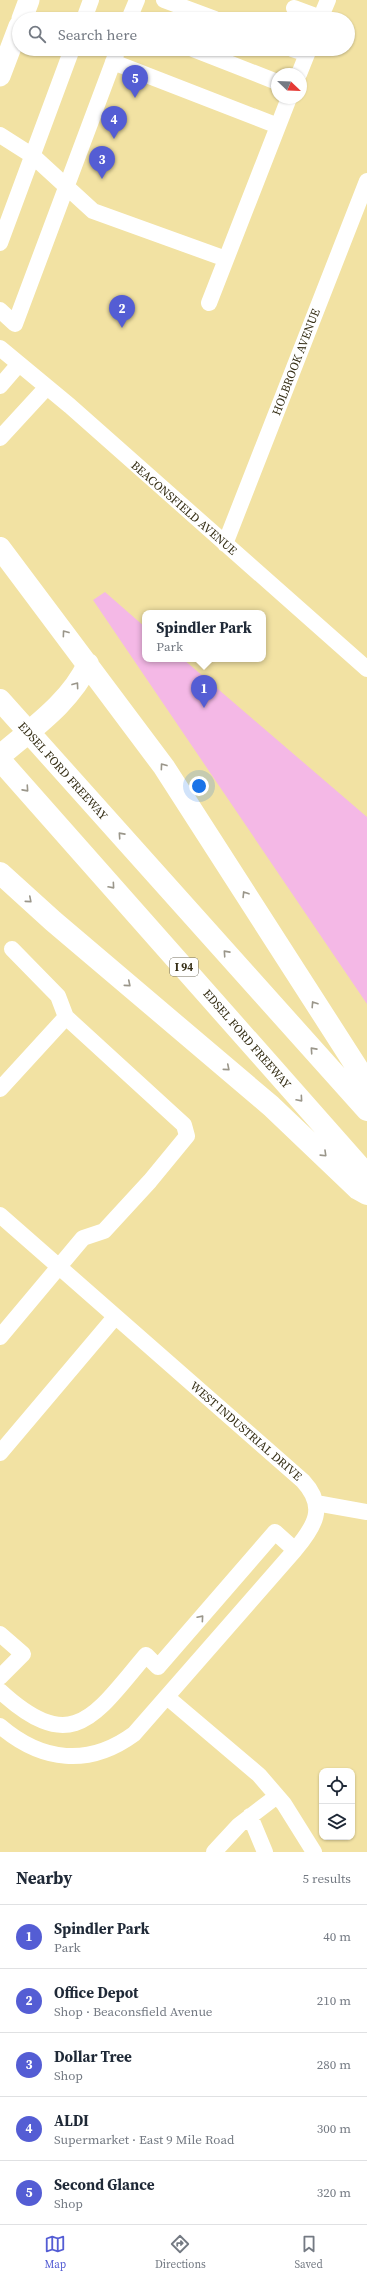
<!DOCTYPE html>
<meta charset="utf-8">
<style>
:root{--surface:#fff;--page:#f6f6f7;--text:#1f2937;--muted:#747a83;--line:#e0e1e3;--accent:#545dd4}
body{margin:0;font-family:"Source Serif 4",serif;background:var(--page);color:var(--text)}
.controls{position:absolute;right:12px;bottom:12px;display:grid;overflow:hidden;border-radius:8px;box-shadow:0 1px 3px #0004}
.controls button{width:36px;height:36px;display:grid;place-items:center;padding:0;border:0;border-bottom:1px solid var(--line);background:var(--surface);color:var(--text);font:20px sans-serif}
.compass{position:absolute;left:271px;top:68px;width:36px;height:36px;border-radius:50%;background:var(--surface);box-shadow:0 1px 3px #0004;rotate:113deg}
.you{position:absolute;left:199px;top:786px;width:14px;height:14px;margin:-10px;border:3px solid #fff;border-radius:50%;background:#1a73e8;box-shadow:0 0 0 6px #1a73e833}
.badge{display:grid;place-items:center;width:26px;height:26px;border-radius:50%;background:var(--accent);color:#fff;font-size:13px;font-weight:700}
.pin{position:absolute;translate:-50% -33px;filter:drop-shadow(0 1px 2px #0008)}
.pin::after{content:'';position:absolute;top:21px;width:14px;height:12px;background:inherit;clip-path:polygon(0 0,100% 0,50% 100%)}
.popup{position:absolute;left:142px;top:610px;width:124px;height:52px;box-sizing:border-box;display:grid;place-content:center;border-radius:8px;background:var(--surface);filter:drop-shadow(0 1px 3px #0005);font-size:13px;white-space:nowrap;color:var(--muted)}
.popup b{font-size:15px;color:var(--text)}
.popup::after{content:'';position:absolute;left:50%;top:100%;margin-left:-8px;border:8px solid transparent;border-top-color:var(--surface)}
.list{margin:0;padding:0;list-style:none}
h2{display:flex;justify-content:space-between;align-items:center;height:52px;margin:0;padding:0 16px;font-size:17px}
h2 small{font-size:13px;font-weight:400;color:var(--muted)}
.list li{display:grid;grid-template-columns:26px 1fr auto;gap:12px;align-items:center;box-sizing:border-box;height:64px;padding:0 16px;border-top:1px solid var(--line)}
.list b{display:block;font-size:15px;white-space:nowrap}
.list p{margin:0;font-size:13px;white-space:nowrap;color:var(--muted)}
.list em{font-size:13px;font-style:normal;color:var(--muted)}
.icon{flex:none;width:22px;height:22px;fill:none;stroke:currentColor;stroke-width:2;stroke-linecap:round;stroke-linejoin:round}
.map{position:relative;flex:none;width:367px;height:1852px;overflow:hidden}
.search{position:absolute;background:var(--surface);box-shadow:0 1px 3px #0004;left:12px;right:12px;top:12px;height:44px;display:flex;align-items:center;gap:10px;box-sizing:border-box;padding:0 14px;border-radius:22px;color:var(--muted);font-size:15px}
.sheet{height:372px;background:var(--surface)}
nav{display:flex;justify-content:space-around;align-items:center;box-sizing:border-box;height:56px;border-top:1px solid var(--line);background:var(--surface);font-size:11px;color:var(--muted)}
nav a{display:grid;justify-items:center;gap:2px}
nav .on{color:var(--accent)}
.map>svg:first-child{display:block}
</style>
<div class="map">
<svg width="367" height="1852" viewBox="0 0 367 1852">
<rect width="100%" height="100%" fill="#f2e2a3"/>
<path fill="#f4b8e6" d="M105,592L145,627V659H183L367,817V1004L93,600Z"/>
<g fill="none" stroke-linecap="round" stroke-linejoin="round">
<path stroke="#fff" stroke-width="16" d="M164,0L215,19
M294,8L321,18
M84,19L91,0
M129,19L137,0
M320,19L328,0
M193,49L277,82
M292,49L307,54
M113,62L278,126
M299,74L309,49
M0,135L33,156L93,211L226,259
M0,243L72,49
M209,303L289,98
M0,310L15,324L118,49
M0,348L70,406L367,669
M0,386L19,364
M0,438L47,387
M225,544L367,181
M12,949L58,996L66,1017
M0,1089L66,1017L184,1125L187,1136L150,1181L104,1231L83,1238L0,1337
M0,1215L303,1481C327,1507 315,1526 295,1550L134,1734C89,1767 42,1762 0,1726
M0,1453L115,1317
M316,1503L367,1512
M0,1634L23,1654L0,1677
M0,1691C73,1758 95,1715 146,1655L158,1667L275,1532L295,1550
M167,1697L259,1775L284,1804L314,1852
M250,1816L265,1852
M214,1852L239,1825L277,1796"/>
<path stroke="#fff" stroke-width="21" d="M22,19L29,0
M0,76L19,26"/>
<path stroke="#fff" stroke-width="22" d="M0,548L164,767L367,1083
M0,700L367,1110
M0,756C31,729 70,703 88,664
M0,760L367,1175
M0,873L53,921L271,1106L358,1189L367,1194"/>
</g>
<defs><path id="oneway-chevron" d="M-2-3.5L2.5 0L-2 3.5" fill="none" stroke-width="1.6" stroke-linecap="round" stroke-linejoin="round"/></defs>
<g stroke="#9a968a">
<use href="#oneway-chevron" transform="translate(65 633) rotate(-126)"/>
<use href="#oneway-chevron" transform="translate(76 685) rotate(-54)"/>
<use href="#oneway-chevron" transform="translate(163 766) rotate(-126)"/>
<use href="#oneway-chevron" transform="translate(26 789) rotate(48)"/>
<use href="#oneway-chevron" transform="translate(121 835) rotate(-132)"/>
<use href="#oneway-chevron" transform="translate(112 886) rotate(49)"/>
<use href="#oneway-chevron" transform="translate(245 894) rotate(-122)"/>
<use href="#oneway-chevron" transform="translate(29 900) rotate(41)"/>
<use href="#oneway-chevron" transform="translate(226 953) rotate(-132)"/>
<use href="#oneway-chevron" transform="translate(128 984) rotate(40)"/>
<use href="#oneway-chevron" transform="translate(314 1004) rotate(-123)"/>
<use href="#oneway-chevron" transform="translate(313 1050) rotate(-132)"/>
<use href="#oneway-chevron" transform="translate(227 1068) rotate(40)"/>
<use href="#oneway-chevron" transform="translate(300 1099) rotate(49)"/>
<use href="#oneway-chevron" transform="translate(324 1154) rotate(44)"/>
<use href="#oneway-chevron" transform="translate(201 1618) rotate(-49)"/>
</g>
<g text-anchor="middle" dominant-baseline="central" stroke-width="3.5" stroke-linejoin="round" paint-order="stroke">
<rect fill="#fff" stroke="#726d5b" stroke-width="1" x="170" y="958" width="28" height="18" rx="3"/>
<g font-size="11" font-weight="bold" fill="#352e15">
<text x="184" y="967">I 94</text>
</g>
<g font-size="12" fill="#352e15" stroke="#fff">
<text transform="translate(296 362) rotate(-69)">HOLBROOK AVENUE</text>
<text transform="translate(184 508) rotate(41)">BEACONSFIELD AVENUE</text>
<text transform="translate(63 771) rotate(48)">EDSEL FORD FREEWAY</text>
<text transform="translate(247 1039) rotate(49)">EDSEL FORD FREEWAY</text>
<text transform="translate(246 1431) rotate(41)">WEST INDUSTRIAL DRIVE</text>
</g>
</g>
</svg>
<div class="controls">
<button><svg class="icon" aria-label="locate" viewBox="0 0 24 24"><circle cx="12" cy="12" r="6"/><path d="M12 2v4M12 18v4M2 12h4M18 12h4"/></svg></button>
<button><svg class="icon" aria-label="layers" viewBox="0 0 24 24"><path d="M12 4l9 5-9 5-9-5zM3 14l9 5 9-5"/></svg></button>
</div>
<svg class="compass" viewBox="-18 -18 36 36"><path d="M0-13l5 13h-10z" fill="#e53935"/><path d="M0 13l5-13h-10z" fill="#747a83"/></svg>
<div class="you"></div>
<div class="pin badge" style="left:204px;top:708px">1</div>
<div class="popup"><b>Spindler Park</b>Park</div>
<div class="pin badge" style="left:122px;top:328px">2</div>
<div class="pin badge" style="left:102px;top:179px">3</div>
<div class="pin badge" style="left:114px;top:139px">4</div>
<div class="pin badge" style="left:135px;top:98px">5</div>
<div class="search"><svg class="icon" aria-label="search" viewBox="0 0 24 24"><circle cx="10" cy="10" r="6"/><path d="M15 15l6 6"/></svg>Search here</div>
</div>
<section class="sheet">
<h2>Nearby<small>5 results</small></h2>
<ul class="list">
<li><span class="badge">1</span><div><b>Spindler Park</b><p>Park</p></div><em>40 m</em></li>
<li><span class="badge">2</span><div><b>Office Depot</b><p>Shop · Beaconsfield Avenue</p></div><em>210 m</em></li>
<li><span class="badge">3</span><div><b>Dollar Tree</b><p>Shop</p></div><em>280 m</em></li>
<li><span class="badge">4</span><div><b>ALDI</b><p>Supermarket · East 9 Mile Road</p></div><em>300 m</em></li>
<li><span class="badge">5</span><div><b>Second Glance</b><p>Shop</p></div><em>320 m</em></li>
</ul>
</section>
<nav>
<a class="on"><svg class="icon" aria-label="map" viewBox="0 0 24 24"><path d="M3 6l6-2 6 2 6-2v14l-6 2-6-2-6 2zM9 4v14M15 6v14"/></svg>Map</a>
<a><svg class="icon" aria-label="directions" viewBox="0 0 24 24"><path d="M12 3l9 9-9 9-9-9zM9 14v-3h6M13 9l2 2-2 2"/></svg>Directions</a>
<a><svg class="icon" aria-label="saved" viewBox="0 0 24 24"><path d="M7 4h10v16l-5-4-5 4z"/></svg>Saved</a>
</nav>
